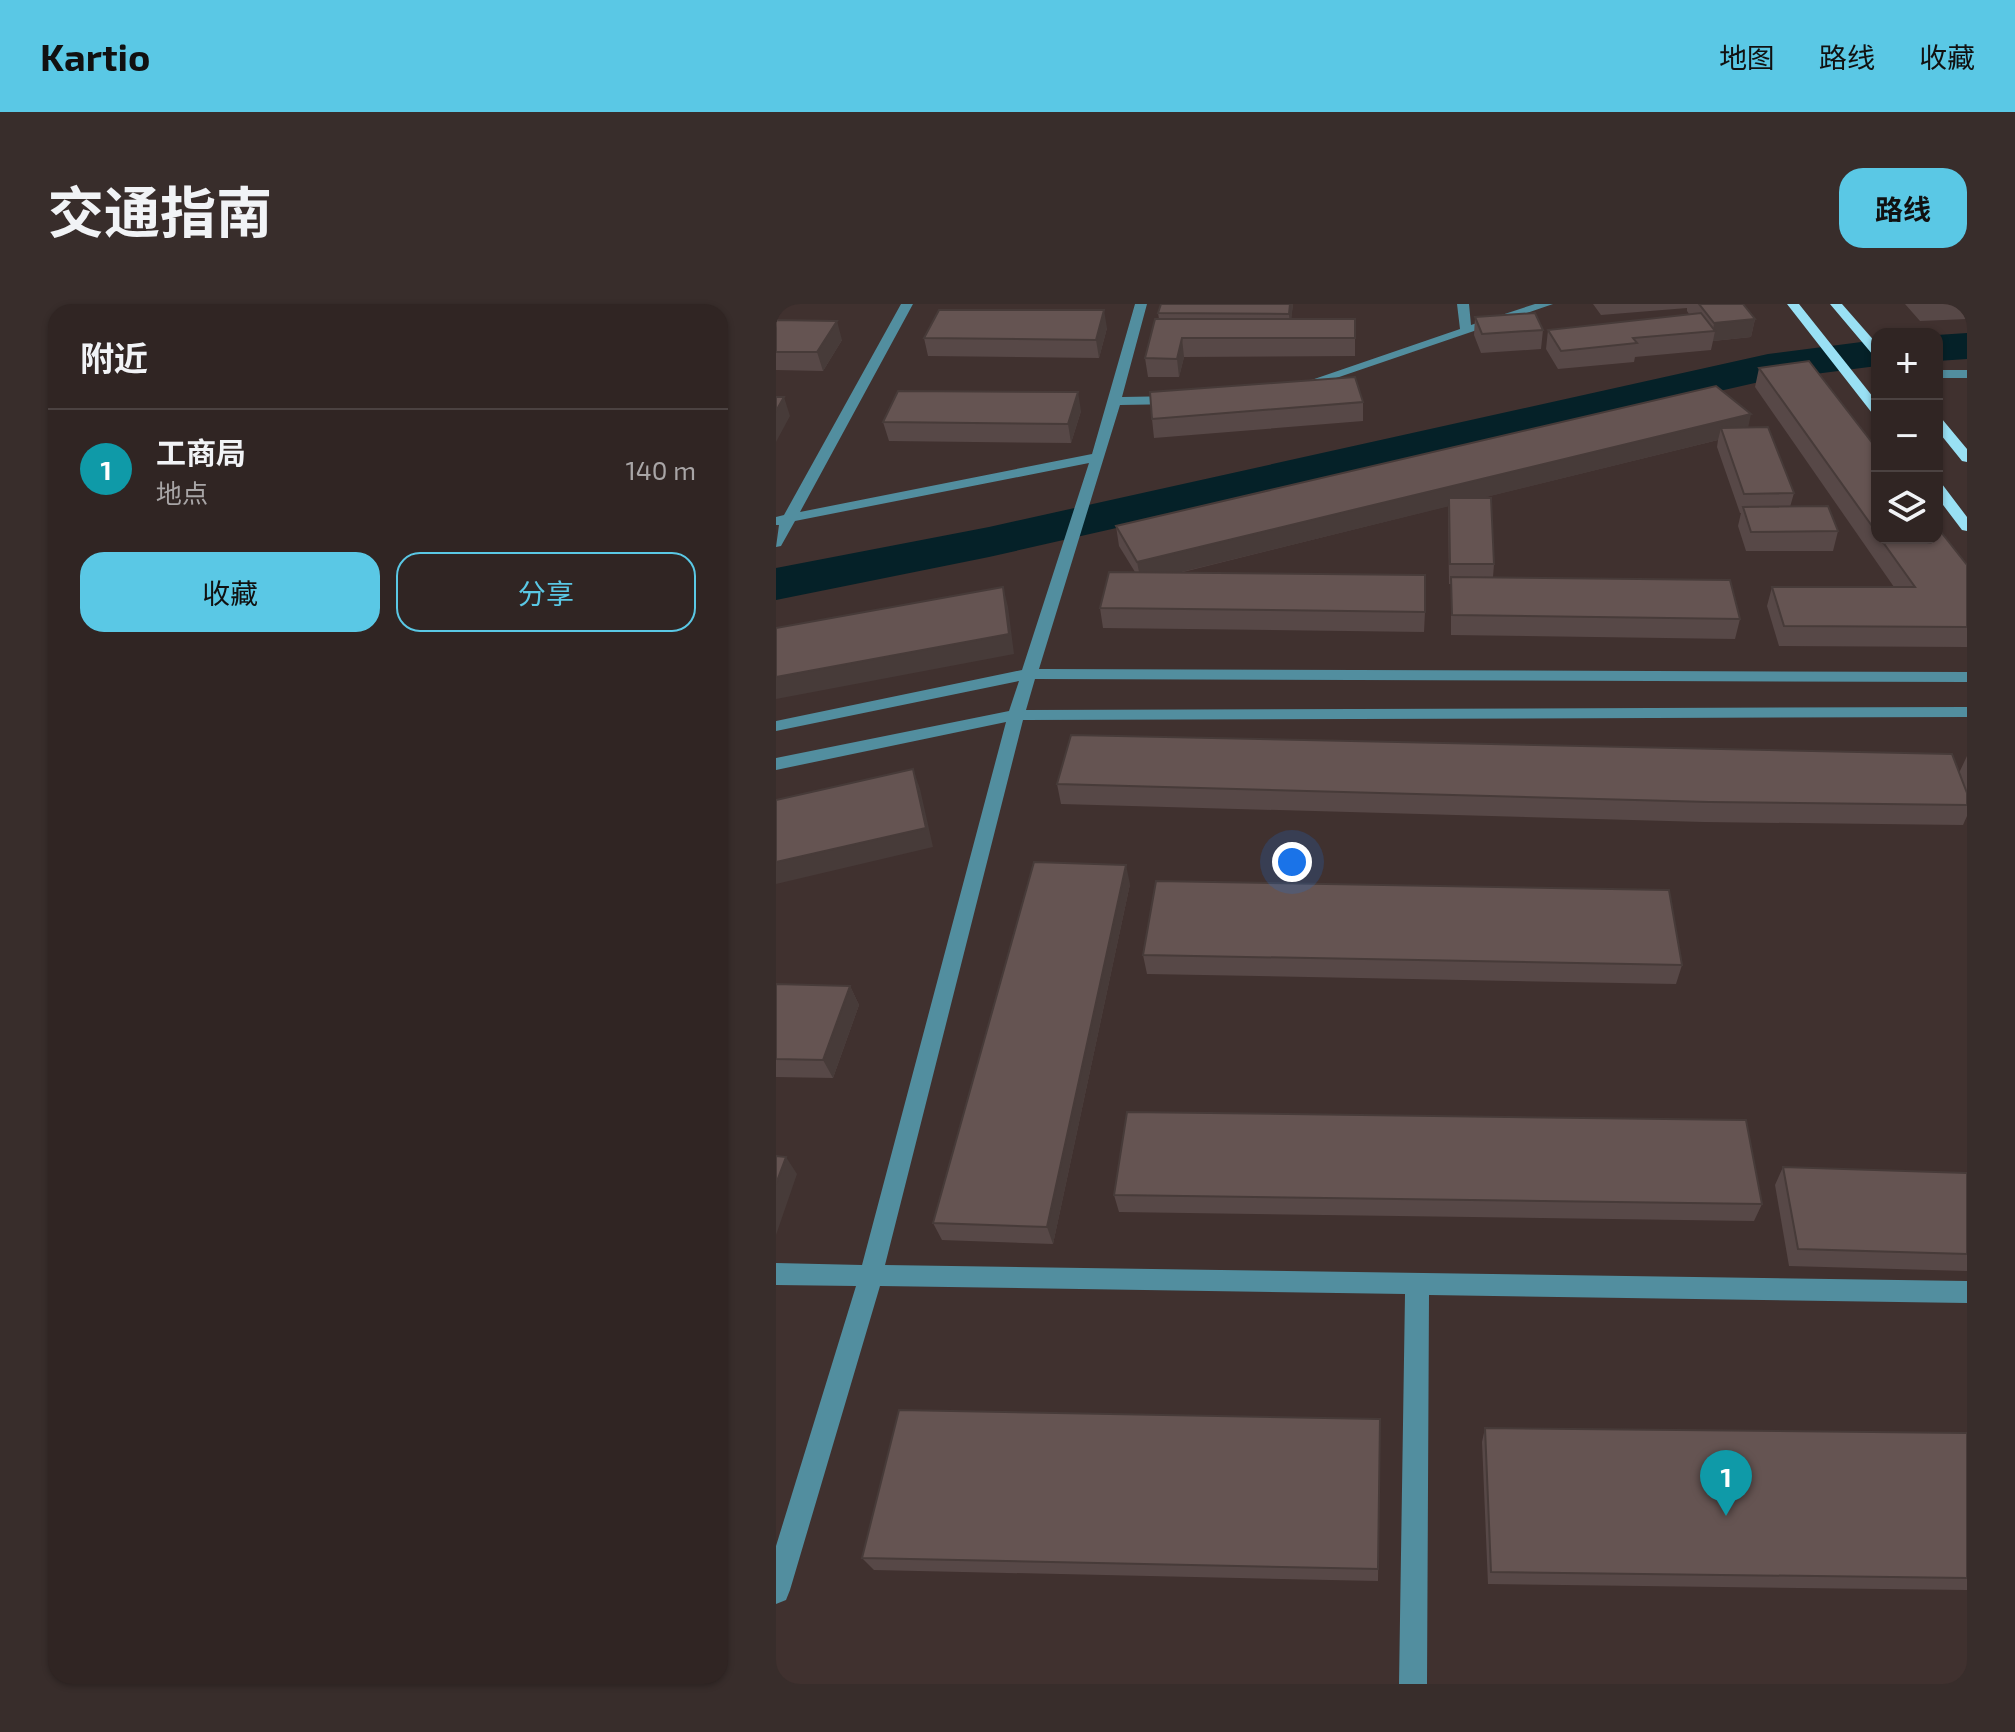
<!DOCTYPE html>
<html lang="zh">
<meta charset="utf-8">
<style>
:root{--surface:#302523;--page:#382d2b;--text:#f1f3f6;--muted:#a8a5a6;--line:#4b4241;--accent:#5ac8e5}
body{margin:0;font-family:"Exo 2","Noto Sans SC",sans-serif;background:var(--page);color:var(--text)}
.controls{position:absolute;right:24px;top:24px;display:grid;overflow:hidden;border-radius:16px;box-shadow:0 2px 6px #0004}
.controls button{width:72px;height:72px;display:grid;place-items:center;padding:0;border:0;border-bottom:2px solid var(--line);background:var(--surface);color:var(--text);font:40px sans-serif}
.you{position:absolute;left:516px;top:558px;width:28px;height:28px;margin:-20px;border:6px solid #fff;border-radius:50%;background:#1a73e8;box-shadow:0 0 0 12px #1a73e833}
.badge{display:grid;place-items:center;width:52px;height:52px;border-radius:50%;background:var(--accent);color:#fff;font-size:26px;font-weight:700}
.pin{position:absolute;translate:-50% -66px;filter:drop-shadow(0 2px 4px #0008)}
.pin::after{content:'';position:absolute;top:42px;width:28px;height:24px;background:inherit;clip-path:polygon(0 0,100% 0,50% 100%)}
.list{margin:0;padding:0;list-style:none}
h2{display:flex;justify-content:space-between;align-items:center;height:104px;margin:0;padding:0 32px;font-size:34px}
h2 small{font-size:26px;font-weight:400;color:var(--muted)}
.list li{display:grid;grid-template-columns:52px 1fr auto;gap:24px;align-items:center;box-sizing:border-box;height:120px;padding:0 32px;border-top:2px solid var(--line)}
.list b{display:block;font-size:30px;white-space:nowrap}
.list p{margin:0;font-size:26px;white-space:nowrap;color:var(--muted)}
.list em{font-size:26px;font-style:normal;color:var(--muted)}
.actions{display:flex;gap:16px;padding:24px 32px}
.actions a{flex:1;padding:18px 0;border:2px solid var(--accent);border-radius:24px;text-align:center;font-size:28px;color:var(--accent)}
.actions .main{background:var(--accent);color:#111}
.icon{flex:none;width:44px;height:44px;fill:none;stroke:currentColor;stroke-width:2;stroke-linecap:round;stroke-linejoin:round}
.map{position:relative;flex:none;width:1191px;height:1380px;overflow:hidden;border-radius:24px}
header{display:flex;align-items:center;gap:48px;box-sizing:border-box;height:112px;padding:0 40px;background:var(--accent);color:#111}
header strong{font-size:38px}
nav{display:flex;gap:44px;margin-inline-start:auto;font-size:28px}
.intro{display:flex;align-items:center;justify-content:space-between;box-sizing:border-box;height:192px;padding:0 48px}
h1{margin:0;font-size:56px}
.button{padding:20px 36px;border-radius:24px;background:var(--accent);color:#111;font-size:28px;font-weight:700}
main{display:flex;gap:48px;padding:0 48px}
aside{flex:1;background:var(--surface);border-radius:24px;box-shadow:0 2px 6px #0004}
.map>svg:first-child{display:block}
</style>
<header>
<strong>Kartio</strong>
<nav><a>地图</a><a>路线</a><a>收藏</a></nav>
</header>
<div class="intro"><h1>交通指南</h1><a class="button">路线</a></div>
<main>
<aside>
<h2>附近<small></small></h2>
<ul class="list">
<li><span class="badge" style="background:#0f9aa8">1</span><div><b>工商局</b><p>地点</p></div><em>140 m</em></li>
</ul>
<div class="actions"><a class="main">收藏</a><a>分享</a></div>
</aside>
<div class="map">
<svg width="1191" height="1380" viewBox="0 0 1191 1380">
<rect width="100%" height="100%" fill="#40312f"/>
<g fill="none" stroke-linecap="round" stroke-linejoin="round">
<path fill="#052128" fill-rule="evenodd" d="M1191,29V55L1161,57V31Z
M1101,36V62L992,76L213,253L0,296V264L213,223L992,50Z"/>
<path fill="#528e9f" fill-rule="evenodd" d="M125,0H137L24,208L316,150L359,0H371L346,93L402,92L408,96L402,100L344,101L263,365L1191,368V378L259,375L250,406L1191,403V413L247,416L109,961L1191,977V999L653,991L651,1380H623L629,990L104,982L14,1286L10,1296L0,1300V1242L80,982L0,981V959L86,961L230,418L0,466V454L233,407L243,377L0,427V417L246,366L313,159L19,217L5,242L0,243L3,221H0V213L8,211Z
M681,0H693L695,21L759,0H777L525,86L515,83L684,25Z
M1161,66H1191V74H1161Z"/>
<path fill="#99e0f4" fill-rule="evenodd" d="M1011,0H1023L1101,98V110L1096,109Z
M1054,0H1066L1101,40V52L1097,51Z
M1161,114L1166,115L1191,145V158L1186,157L1161,126Z
M1161,179L1166,180L1191,213V227L1186,226L1161,193Z"/>
</g>
<path fill="#574847" d="M517,0L515,15H579V52L408,53L403,73H372L369,54L383,15L382,9Z
M817,0H967L979,15L975,33L937,37L935,46L859,53L858,58L782,65L770,45L772,26L913,10L911,7V4L825,11Z
M1129,0H1191V15L1144,17Z
M699,13L767,26L765,45L705,49L698,31Z
M0,16L66,36L47,67L0,66Z
M331,24L323,54L152,52L148,34Z
M983,64L1101,145V234H1161L1191,261V343L1003,342L991,302L996,283H1118L979,83Z
M940,82L972,124L1018,189L1014,203L1062,227L1057,247H970L962,222L965,209H964L941,143L942,136L705,194L718,260L717,273L964,315L959,335L675,331V280H673L672,202L403,269L649,308L648,328L327,324L324,304L359,268L343,242L340,222Z
M587,98V117L378,134L376,115Z
M305,107L295,139L113,137L107,118Z
M1191,452V512L1187,521L928,518L285,500L281,480L1183,469Z
M354,580L277,940L166,936L157,919Z
M367,651L906,661L900,680L371,670Z
M0,680L74,682L83,701L57,774L0,773Z
M1007,863L1191,869V967L1013,962L999,881Z
M338,891L986,900L978,917L343,908Z
M604,1115L602,1277L98,1266L86,1254Z
M709,1124L1191,1129V1286L712,1280L706,1138Z"/>
<path fill="#473b39" d="M514,0H517L514,28L513,10Z
M328,6L331,24L323,54L320,36Z
M979,15L975,33L937,37L939,27H937L938,19Z
M61,17L66,36L47,67L41,48Z
M406,34L408,53L403,73L401,55Z
M302,88L305,107L295,139L292,120Z
M8,93L14,112L0,138V107Z
M975,110L971,129L945,124L942,136L365,278L361,258Z
M227,283L232,303L238,350L0,395V373Z
M137,465L144,485L157,543L0,580V558Z
M350,561L354,580L277,940L271,923Z
M74,682L83,701L57,774L47,756Z
M10,853L21,870L0,931V880Z"/>
<path fill="#655452" stroke="#473b39" stroke-width="2" d="M385,0H514L513,10L382,9Z
M923,0H967L979,15L938,19Z
M163,6H328L320,36L148,34Z
M759,9L767,26L706,30L699,13Z
M925,9L939,27L857,34L861,39L785,47L772,26Z
M379,15H579V34H406L401,55L369,54Z
M0,16L61,17L41,48H0Z
M1033,57L1101,145V229L983,64Z
M579,73L587,98L376,115L374,88Z
M940,82L975,110L361,258L340,222Z
M122,87L302,88L292,120L107,118Z
M0,93H8L0,107Z
M992,123L1018,189L968,190L945,124Z
M673,194H715L718,260H674Z
M1052,202L1062,227L975,228L967,203Z
M1161,223L1191,261V323L1008,322L996,283H1139L1104,234H1161Z
M333,268L649,271V308L324,304Z
M675,273L954,276L964,315L676,311Z
M227,283L233,330L0,373V324Z
M295,431L1176,450L1191,489V501L933,498L281,480Z
M137,465L150,524L0,558V496Z
M258,558L350,561L271,923L157,919Z
M380,577L893,586L906,661L367,651Z
M0,680L74,682L47,756L0,755Z
M351,808L970,816L986,900L338,891Z
M0,852L10,853L0,880Z
M1007,863L1191,869V950L1022,945Z
M123,1106L604,1115L602,1265L86,1254Z
M709,1124L1191,1129V1274L715,1268Z"/>
</svg>
<div class="controls">
<button>+</button>
<button>−</button>
<button><svg class="icon" aria-label="layers" viewBox="0 0 24 24"><path d="M12 4l9 5-9 5-9-5zM3 14l9 5 9-5"/></svg></button>
</div>
<div class="you"></div>
<div class="pin badge" style="left:950px;top:1212px;background:#0f9aa8">1</div>
</div>
</main>
